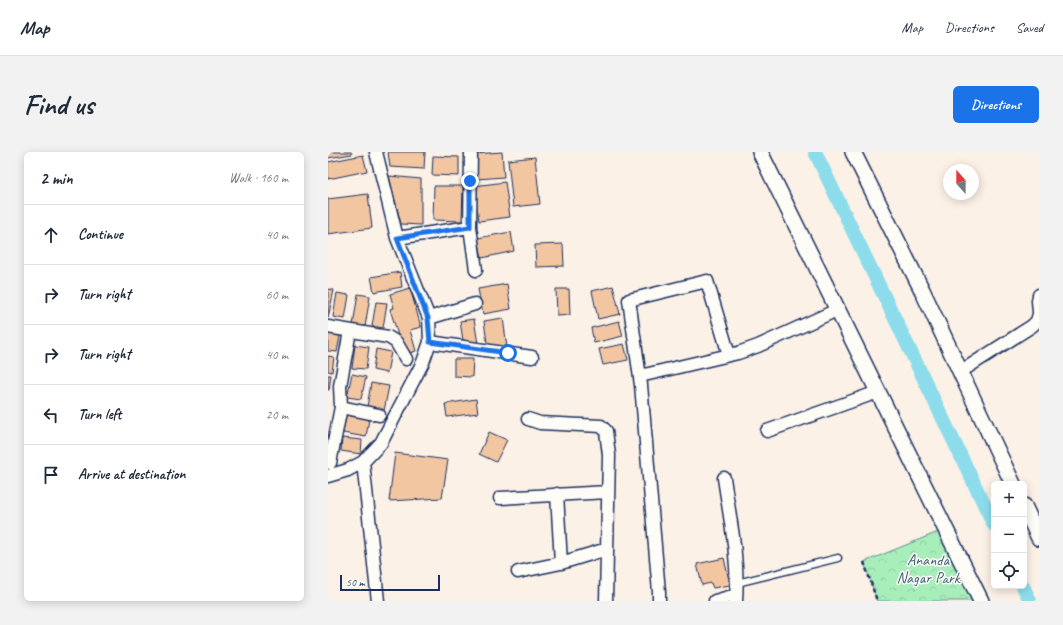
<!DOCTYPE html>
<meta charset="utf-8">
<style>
:root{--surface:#fff;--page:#f2f2f3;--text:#1f2937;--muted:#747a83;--line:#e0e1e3;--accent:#1a73e8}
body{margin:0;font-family:Caveat,sans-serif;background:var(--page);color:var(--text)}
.controls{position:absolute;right:12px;bottom:12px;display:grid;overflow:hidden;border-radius:6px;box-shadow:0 2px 10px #0003}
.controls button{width:36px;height:36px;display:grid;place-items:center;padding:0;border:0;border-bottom:1px solid var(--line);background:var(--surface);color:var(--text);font:20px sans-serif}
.compass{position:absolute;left:615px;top:12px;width:36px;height:36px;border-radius:50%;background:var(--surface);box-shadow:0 2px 10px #0003;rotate:339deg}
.scale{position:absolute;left:12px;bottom:10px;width:100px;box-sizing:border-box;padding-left:4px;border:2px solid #1b2f5e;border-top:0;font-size:11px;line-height:14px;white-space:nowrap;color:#1b2f5e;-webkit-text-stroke:3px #fdfcf7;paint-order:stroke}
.stop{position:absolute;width:12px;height:12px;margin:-9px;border:3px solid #1a73e8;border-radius:50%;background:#fff}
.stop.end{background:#1a73e8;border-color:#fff;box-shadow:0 1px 4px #0008}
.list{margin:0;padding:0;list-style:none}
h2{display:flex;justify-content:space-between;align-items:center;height:52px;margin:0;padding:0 16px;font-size:17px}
h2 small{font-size:13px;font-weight:400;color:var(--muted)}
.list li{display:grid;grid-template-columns:26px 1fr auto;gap:12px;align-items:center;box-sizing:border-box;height:60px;padding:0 16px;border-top:1px solid var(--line)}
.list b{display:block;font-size:15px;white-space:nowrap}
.list em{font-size:13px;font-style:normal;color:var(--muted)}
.icon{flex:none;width:22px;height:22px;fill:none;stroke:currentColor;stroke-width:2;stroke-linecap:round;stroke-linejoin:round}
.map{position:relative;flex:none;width:711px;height:449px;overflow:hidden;border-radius:6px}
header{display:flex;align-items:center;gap:24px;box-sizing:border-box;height:56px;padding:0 20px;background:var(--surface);border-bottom:1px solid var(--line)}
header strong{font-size:19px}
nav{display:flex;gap:22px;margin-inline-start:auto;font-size:14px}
.intro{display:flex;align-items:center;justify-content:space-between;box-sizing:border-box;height:96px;padding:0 24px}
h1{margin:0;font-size:28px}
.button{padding:10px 18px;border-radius:6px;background:var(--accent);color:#fff;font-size:14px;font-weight:700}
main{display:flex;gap:24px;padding:0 24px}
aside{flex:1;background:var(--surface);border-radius:6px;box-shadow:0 2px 10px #0003}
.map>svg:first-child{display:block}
</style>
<header>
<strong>Map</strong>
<nav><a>Map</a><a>Directions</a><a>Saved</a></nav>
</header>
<div class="intro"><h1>Find us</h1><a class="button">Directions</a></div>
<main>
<aside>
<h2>2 min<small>Walk · 160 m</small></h2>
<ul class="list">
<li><svg class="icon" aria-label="ahead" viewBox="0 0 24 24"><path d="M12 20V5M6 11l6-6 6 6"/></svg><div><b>Continue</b></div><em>40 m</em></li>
<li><svg class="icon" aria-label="right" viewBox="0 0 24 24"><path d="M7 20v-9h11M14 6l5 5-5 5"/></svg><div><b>Turn right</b></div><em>60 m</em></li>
<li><svg class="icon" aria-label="right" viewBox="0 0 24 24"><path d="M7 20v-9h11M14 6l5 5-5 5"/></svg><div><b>Turn right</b></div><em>40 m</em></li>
<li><svg class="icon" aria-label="left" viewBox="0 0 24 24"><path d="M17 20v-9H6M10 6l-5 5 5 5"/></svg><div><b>Turn left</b></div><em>20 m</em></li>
<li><svg class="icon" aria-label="arrive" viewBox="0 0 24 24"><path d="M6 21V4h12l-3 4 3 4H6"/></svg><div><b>Arrive at destination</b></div></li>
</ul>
</aside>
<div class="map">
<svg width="711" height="449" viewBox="0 0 711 449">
<defs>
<pattern id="park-crowns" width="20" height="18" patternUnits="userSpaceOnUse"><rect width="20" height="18" fill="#a8eebb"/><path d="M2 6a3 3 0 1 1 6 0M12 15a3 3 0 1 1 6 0" fill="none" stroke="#90cca3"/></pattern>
</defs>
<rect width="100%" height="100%" fill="#fbf1e6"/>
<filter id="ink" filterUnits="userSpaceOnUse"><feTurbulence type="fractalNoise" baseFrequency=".025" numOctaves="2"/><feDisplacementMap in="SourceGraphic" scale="8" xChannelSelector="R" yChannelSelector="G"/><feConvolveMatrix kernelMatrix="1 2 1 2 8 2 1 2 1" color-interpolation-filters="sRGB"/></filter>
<g filter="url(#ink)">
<path fill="url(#park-crowns)" stroke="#628e8c" d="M615,378L652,449H549L536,410Z"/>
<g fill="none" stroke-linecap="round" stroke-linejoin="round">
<path stroke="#8ddceb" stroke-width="14" d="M487,0L666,373
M695,434L702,449"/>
</g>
<path fill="#f3c6a2" stroke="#1b2f5e" d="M0,0H23L24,2L0,6Z
M60,0H97L96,17L62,15Z
M174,0L176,25L149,27L147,2Z
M35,3L39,19L0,27V10Z
M105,4L131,5V24L104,23Z
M207,5L212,52L185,55L180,8Z
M61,24L93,27V73L73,72Z
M177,30L182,65L151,69L146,34Z
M106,34H135L134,69L105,68Z
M40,42L44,76L0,82V47Z
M183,80L186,99L154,106L150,86Z
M235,92L236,114L208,115L207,93Z
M72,120L74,135L46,140L43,125Z
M179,132L183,157L155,162L150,137Z
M285,134L292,162L270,167L264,139Z
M82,136L93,175L82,178L88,199L76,203L62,157L66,156L62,142Z
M0,137L6,138L0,166Z
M228,137H241L242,163L229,164Z
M9,141L21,143L17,167L5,165Z
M30,142L42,144L37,175L25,173Z
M48,150L59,151L55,176L44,174Z
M175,166L179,195L160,198L156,169Z
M146,167L150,192L136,195L132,169Z
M291,169L295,184L266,191L263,176Z
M0,182L12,184L9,200L0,199Z
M296,192L300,208L275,213L271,197Z
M27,193L41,195L38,217L24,216Z
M48,197L63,200L59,221L45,218Z
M0,204L6,205L4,220L0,219Z
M126,207H145L144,225L126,224Z
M24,222L38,225L33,247L19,245Z
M0,223H3L1,238H0Z
M43,231L61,234L56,259L39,255Z
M148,247L150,261L119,265L117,252Z
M18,263L41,267L38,285L15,281Z
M161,280L179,288L168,310L151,302Z
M14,286L34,288L33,302L13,299Z
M67,301L120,308L114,346L61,349Z
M396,406L402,433L385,436L383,431L374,433L369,412Z"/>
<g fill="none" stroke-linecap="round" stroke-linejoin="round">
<g stroke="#1b2f5e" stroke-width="9">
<path id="service" d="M409,431L510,406"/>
</g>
<g stroke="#1b2f5e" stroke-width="15">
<path id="minor" d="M143,0L142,75L148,118
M69,86L142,75
M711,143L710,149L711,160
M101,166L147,152
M0,175L60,185L68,190L78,207
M102,190L204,205
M632,220L704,174L709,169L711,162
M312,224L410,201L430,194L509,158
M13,255L51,263
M200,267L212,271L273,274L278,279L281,303L278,449
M439,279L550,240
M35,310L50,449
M2,311L13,255L12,234L22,179
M0,324L20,318L35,310L53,291L95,210L102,190L101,166L69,86L48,0
M396,326C402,367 411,408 408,449
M172,346L280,340
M233,411L279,397
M190,420L233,411L229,342
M331,449V440L313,233L301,148L379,129L401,203
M387,449L408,443"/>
</g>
<g stroke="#1b2f5e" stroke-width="18">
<path id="tertiary" d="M432,0L653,449
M525,0L594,138L685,332
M696,354L711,386"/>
</g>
<path stroke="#1b2f5e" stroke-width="2.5" stroke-dasharray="4 3" stroke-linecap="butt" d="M536,410L549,449"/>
<use href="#service" stroke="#fdfcf7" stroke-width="6"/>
<use href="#minor" stroke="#fdfcf7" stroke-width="12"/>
<use href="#tertiary" stroke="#fdfcf7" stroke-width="15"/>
</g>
</g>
<g fill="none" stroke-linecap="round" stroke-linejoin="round" filter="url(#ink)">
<path stroke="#1a73e8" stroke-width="5" d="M142,29V75L69,86L100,166L102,190L180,201"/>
</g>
<g text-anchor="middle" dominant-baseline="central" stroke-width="3" stroke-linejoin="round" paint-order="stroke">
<g font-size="16" fill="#3e5f75" stroke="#fdfcf7">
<text x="600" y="408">Ananda<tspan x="600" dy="18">Nagar Park</tspan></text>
</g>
</g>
</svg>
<div class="controls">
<button>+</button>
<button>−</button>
<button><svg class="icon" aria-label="locate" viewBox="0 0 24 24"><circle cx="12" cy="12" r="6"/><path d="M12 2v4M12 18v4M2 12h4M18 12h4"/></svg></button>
</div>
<svg class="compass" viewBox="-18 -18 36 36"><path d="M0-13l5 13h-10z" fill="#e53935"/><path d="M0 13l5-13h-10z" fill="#747a83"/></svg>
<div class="scale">50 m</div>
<div class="stop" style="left:180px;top:201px"></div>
<div class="stop end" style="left:142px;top:29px"></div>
</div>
</main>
